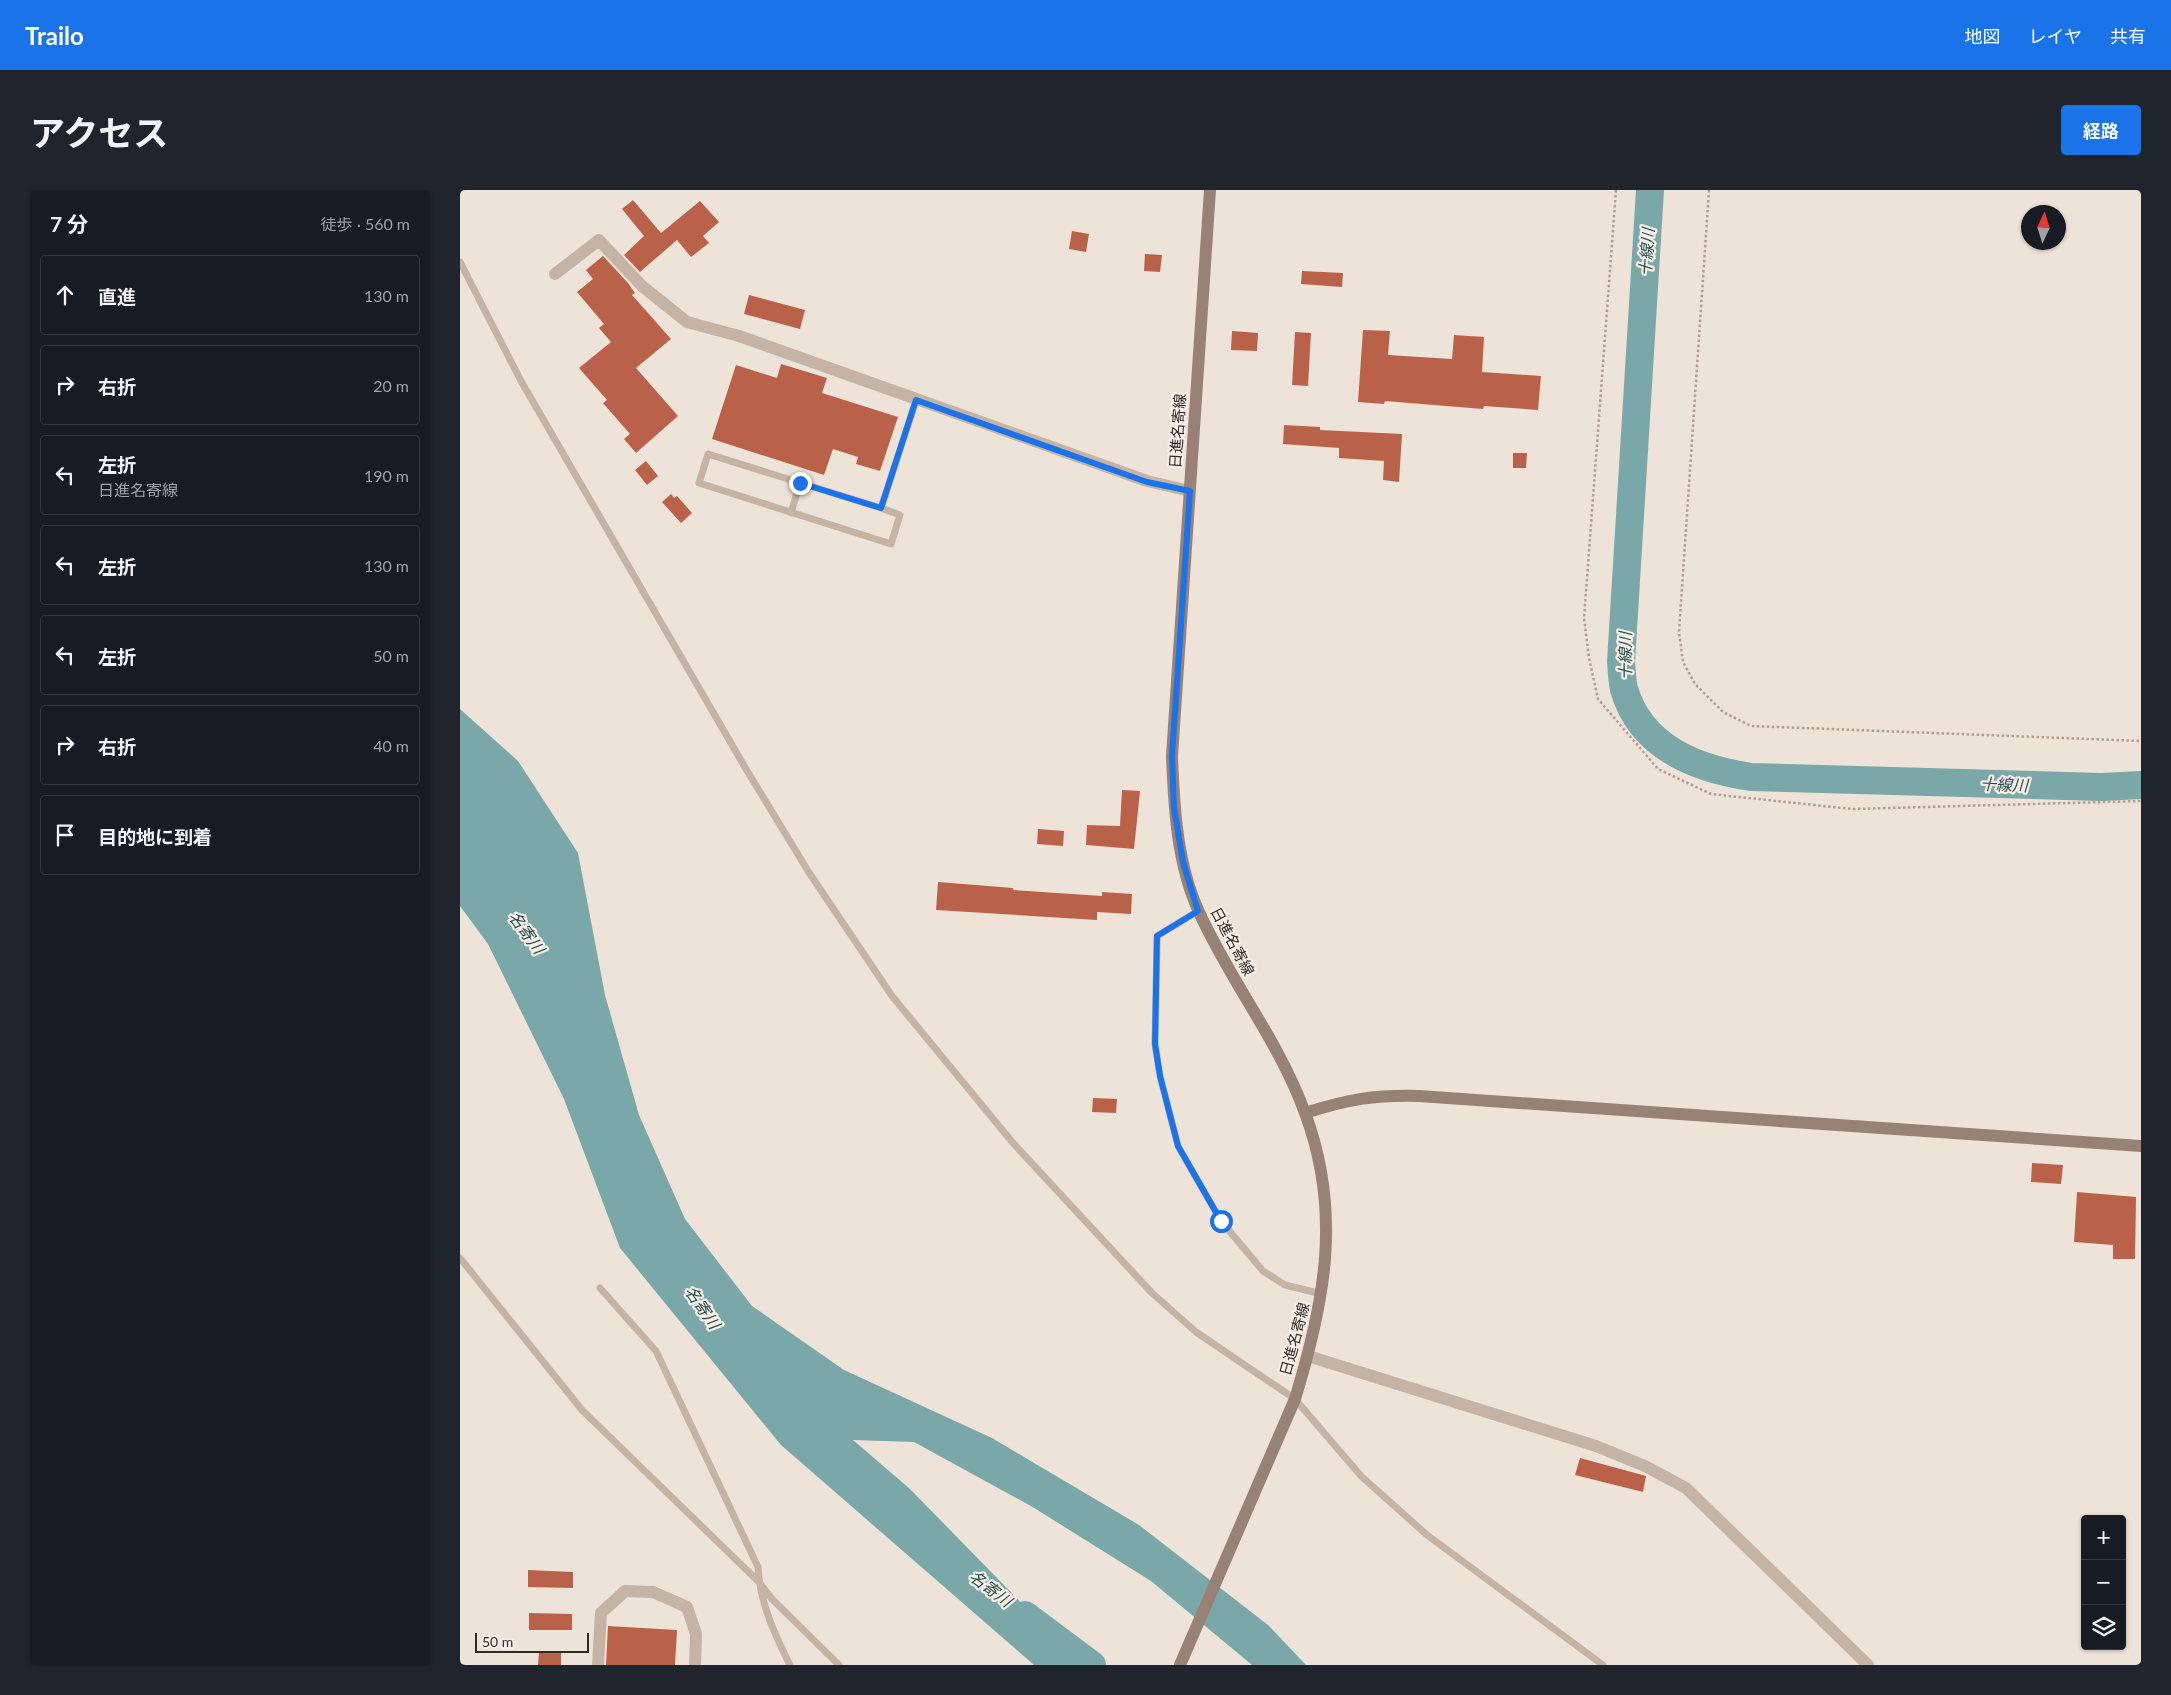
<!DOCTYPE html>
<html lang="ja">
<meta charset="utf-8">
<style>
:root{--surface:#171b24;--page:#20242c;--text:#f1f3f6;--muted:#9ea1a6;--line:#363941;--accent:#1a73e8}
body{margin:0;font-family:Lato,"Noto Sans JP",sans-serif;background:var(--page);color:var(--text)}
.controls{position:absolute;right:15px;bottom:15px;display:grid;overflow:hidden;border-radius:5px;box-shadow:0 1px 4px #0004}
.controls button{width:45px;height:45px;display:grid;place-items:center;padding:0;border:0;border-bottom:1px solid var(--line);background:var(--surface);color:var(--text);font:25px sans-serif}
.compass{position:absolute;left:1561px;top:15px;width:45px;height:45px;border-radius:50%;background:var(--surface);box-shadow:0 1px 4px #0004;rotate:4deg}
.scale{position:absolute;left:15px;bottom:12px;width:114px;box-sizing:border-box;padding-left:5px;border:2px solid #312926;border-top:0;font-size:14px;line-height:18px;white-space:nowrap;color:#312926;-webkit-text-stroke:4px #f6ede4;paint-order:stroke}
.stop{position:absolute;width:15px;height:15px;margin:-11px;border:4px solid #1a73e8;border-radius:50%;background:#fff}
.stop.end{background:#1a73e8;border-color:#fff;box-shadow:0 1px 5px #0008}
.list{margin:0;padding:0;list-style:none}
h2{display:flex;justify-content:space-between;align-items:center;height:65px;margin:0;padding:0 20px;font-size:21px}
h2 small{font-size:16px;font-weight:400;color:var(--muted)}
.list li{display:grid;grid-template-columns:32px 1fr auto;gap:15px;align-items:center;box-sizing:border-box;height:80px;margin:0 10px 10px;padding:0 10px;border:1px solid var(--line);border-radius:5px}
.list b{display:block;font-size:19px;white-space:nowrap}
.list p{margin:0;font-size:16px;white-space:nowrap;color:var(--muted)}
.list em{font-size:16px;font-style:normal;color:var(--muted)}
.icon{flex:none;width:28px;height:28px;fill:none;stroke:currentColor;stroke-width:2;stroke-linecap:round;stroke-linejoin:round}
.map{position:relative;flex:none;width:1681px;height:1475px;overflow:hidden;border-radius:5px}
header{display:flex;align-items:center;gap:30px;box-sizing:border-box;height:70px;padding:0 25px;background:var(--accent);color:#fff}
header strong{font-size:24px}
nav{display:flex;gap:28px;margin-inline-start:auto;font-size:18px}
.intro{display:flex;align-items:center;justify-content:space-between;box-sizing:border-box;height:120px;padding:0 30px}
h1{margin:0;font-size:35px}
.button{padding:12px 22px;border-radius:5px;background:var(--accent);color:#fff;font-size:18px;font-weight:700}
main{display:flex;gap:30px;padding:0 30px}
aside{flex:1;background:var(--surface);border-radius:5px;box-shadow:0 1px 4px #0004}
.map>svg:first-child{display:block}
</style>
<header>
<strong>Trailo</strong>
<nav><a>地図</a><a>レイヤ</a><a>共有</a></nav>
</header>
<div class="intro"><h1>アクセス</h1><a class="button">経路</a></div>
<main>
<aside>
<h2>7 分<small>徒歩 · 560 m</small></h2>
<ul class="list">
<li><svg class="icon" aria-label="ahead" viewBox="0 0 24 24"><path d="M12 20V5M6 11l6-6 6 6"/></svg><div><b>直進</b></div><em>130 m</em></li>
<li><svg class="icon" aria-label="right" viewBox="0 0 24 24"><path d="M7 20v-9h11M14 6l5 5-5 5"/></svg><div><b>右折</b></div><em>20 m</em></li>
<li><svg class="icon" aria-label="left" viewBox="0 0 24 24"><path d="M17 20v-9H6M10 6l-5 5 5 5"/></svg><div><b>左折</b><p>日進名寄線</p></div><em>190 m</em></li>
<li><svg class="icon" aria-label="left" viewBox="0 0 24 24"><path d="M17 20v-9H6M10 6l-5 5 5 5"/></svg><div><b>左折</b></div><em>130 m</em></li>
<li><svg class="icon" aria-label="left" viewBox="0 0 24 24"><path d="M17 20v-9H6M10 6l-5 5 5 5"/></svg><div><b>左折</b></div><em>50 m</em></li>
<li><svg class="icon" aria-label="right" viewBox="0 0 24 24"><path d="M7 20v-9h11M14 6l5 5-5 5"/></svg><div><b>右折</b></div><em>40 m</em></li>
<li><svg class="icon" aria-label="arrive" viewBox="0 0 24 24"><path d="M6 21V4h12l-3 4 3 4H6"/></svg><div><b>目的地に到着</b></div></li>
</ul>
</aside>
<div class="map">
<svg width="1681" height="1475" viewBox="0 0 1681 1475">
<rect width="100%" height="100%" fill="#eee3d8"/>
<path fill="#7aa8a8" d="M0,519L58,571L118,663L145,805L179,925L225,1029L292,1116L384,1180L532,1248L679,1335L808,1435L846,1475H792L691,1391L571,1316L454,1252L393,1250L450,1299L622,1475H574L321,1255L160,1058L104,909L28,754L0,716Z"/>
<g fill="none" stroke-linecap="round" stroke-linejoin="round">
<path stroke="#7aa8a8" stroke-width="28" d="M1190,0L1161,472C1162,481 1162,491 1164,499C1181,558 1237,579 1291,587L1642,597L1681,595
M565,1425L632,1475"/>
</g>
<path fill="#ba614a" d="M173,10L201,43L240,11L259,32L243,46L249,53L231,67L217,50L180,82L164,65L184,46L162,19Z
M612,41L629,44L626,62L609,59Z
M685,64L702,65L700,82L684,81Z
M143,66L168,93L175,103L172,105L211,149L176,178L218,226L176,263L164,249L170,244L143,213L147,210L119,178L151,152L139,138L144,134L117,102L133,89L126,80Z
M842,81L883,83L882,97L841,94Z
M289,105L345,120L340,139L284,124Z
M903,140L930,141L928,165L992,169L994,145L1024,147L1022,182L1081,186L1078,220L1024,216L1023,219L925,211L924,214L898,212Z
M772,141L798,143L797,161L771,160Z
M835,142L851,143L848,196L832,195Z
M321,174L367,188L362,203L438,227L420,281L396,274L398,267L373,259L364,285L252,249L276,175L317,188Z
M824,235L860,237V240L942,244L939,292L923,290L924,271L879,268V258L823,254Z
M1053,263H1067L1066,278H1053Z
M186,271L198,286L187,295L175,280Z
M211,304L214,308L217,306L232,323L221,333L202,312Z
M662,600L680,601L674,659L626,655L627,635L660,636Z
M578,639L604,641L603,656L577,654Z
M478,692L553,698V700L642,706V702L672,704L671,724L637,722V730L476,720Z
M633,908L657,909L656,923L632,922Z
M1572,973L1603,975L1601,994L1571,992Z
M1617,1002L1676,1007L1675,1069H1653V1055L1614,1052Z
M1120,1268L1186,1286L1183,1302L1115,1285Z
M68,1380L113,1382V1398L68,1397Z
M69,1423L112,1424V1440H69Z
M148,1436L217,1440L215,1475H146Z
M79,1462L101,1463V1475H78Z"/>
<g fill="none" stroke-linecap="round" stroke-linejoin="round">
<path stroke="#b09d90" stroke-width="2.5" stroke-dasharray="2.5 2.5" stroke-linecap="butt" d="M1156,0L1124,428L1129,468L1138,509L1198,579L1251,604L1392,619L1681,611
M1249,0L1219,442L1223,472L1235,494L1263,522L1291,536L1681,551"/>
<path stroke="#c5b3a6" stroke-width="7" d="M0,72L61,191L286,579L348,681L432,806L553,953L692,1103L736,1142L835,1209L901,1286L967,1345L1143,1475
M421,318L440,325L431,354L239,293L248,264L421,318L456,210
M331,323L340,293
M738,721L697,746L695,854L700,886L718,956L761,1031L803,1081L825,1095L862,1104
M0,1068L122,1220L299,1392L312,1409L379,1475
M140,1098L196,1161L298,1377C300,1413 314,1443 330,1475"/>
<path stroke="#c5b3a6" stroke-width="12" d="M95,84L139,50L182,96L227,132L279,146L687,291L730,301
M848,1166L1136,1256L1185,1276L1226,1298L1408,1475
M138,1475L141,1423L165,1401L193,1402L227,1417L236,1444L235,1475"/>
<path stroke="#988277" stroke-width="12" d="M845,923C889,909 913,905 959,906L1681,956
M720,1475L835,1209C865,1111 882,1022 845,923C819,851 770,791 739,722C717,674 714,618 712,566L750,0"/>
</g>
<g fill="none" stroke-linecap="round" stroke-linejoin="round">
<path stroke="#1a73e8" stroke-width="6" d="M340,293L421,318L456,210L687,292L730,301L712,566L714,618L723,672L738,721L697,746L695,854L700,886L718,956L761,1031"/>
</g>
<g text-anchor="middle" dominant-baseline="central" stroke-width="4.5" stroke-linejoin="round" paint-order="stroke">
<g font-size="15" fill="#312926" stroke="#f6ede4">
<text transform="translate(717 241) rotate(-86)">日進名寄線</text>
<text transform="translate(773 751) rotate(62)">日進名寄線</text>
<text transform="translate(834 1149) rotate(-75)">日進名寄線</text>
</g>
<g font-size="16" font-style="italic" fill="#204d4e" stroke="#f6ede4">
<text transform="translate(1186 62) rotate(-86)">十線川</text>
<text transform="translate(1164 466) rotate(-90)">十線川</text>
<text transform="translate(1544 594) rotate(2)">十線川</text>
<text transform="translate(67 742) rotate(54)">名寄川</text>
<text transform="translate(243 1117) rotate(55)">名寄川</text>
<text transform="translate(531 1398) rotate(37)">名寄川</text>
</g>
</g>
</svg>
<div class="controls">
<button>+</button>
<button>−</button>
<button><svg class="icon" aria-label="layers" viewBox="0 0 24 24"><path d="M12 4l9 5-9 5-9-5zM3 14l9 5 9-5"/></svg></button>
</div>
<svg class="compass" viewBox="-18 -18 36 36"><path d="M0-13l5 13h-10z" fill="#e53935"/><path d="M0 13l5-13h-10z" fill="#9ea1a6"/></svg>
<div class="scale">50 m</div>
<div class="stop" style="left:761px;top:1031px"></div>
<div class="stop end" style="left:340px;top:293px"></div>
</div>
</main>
